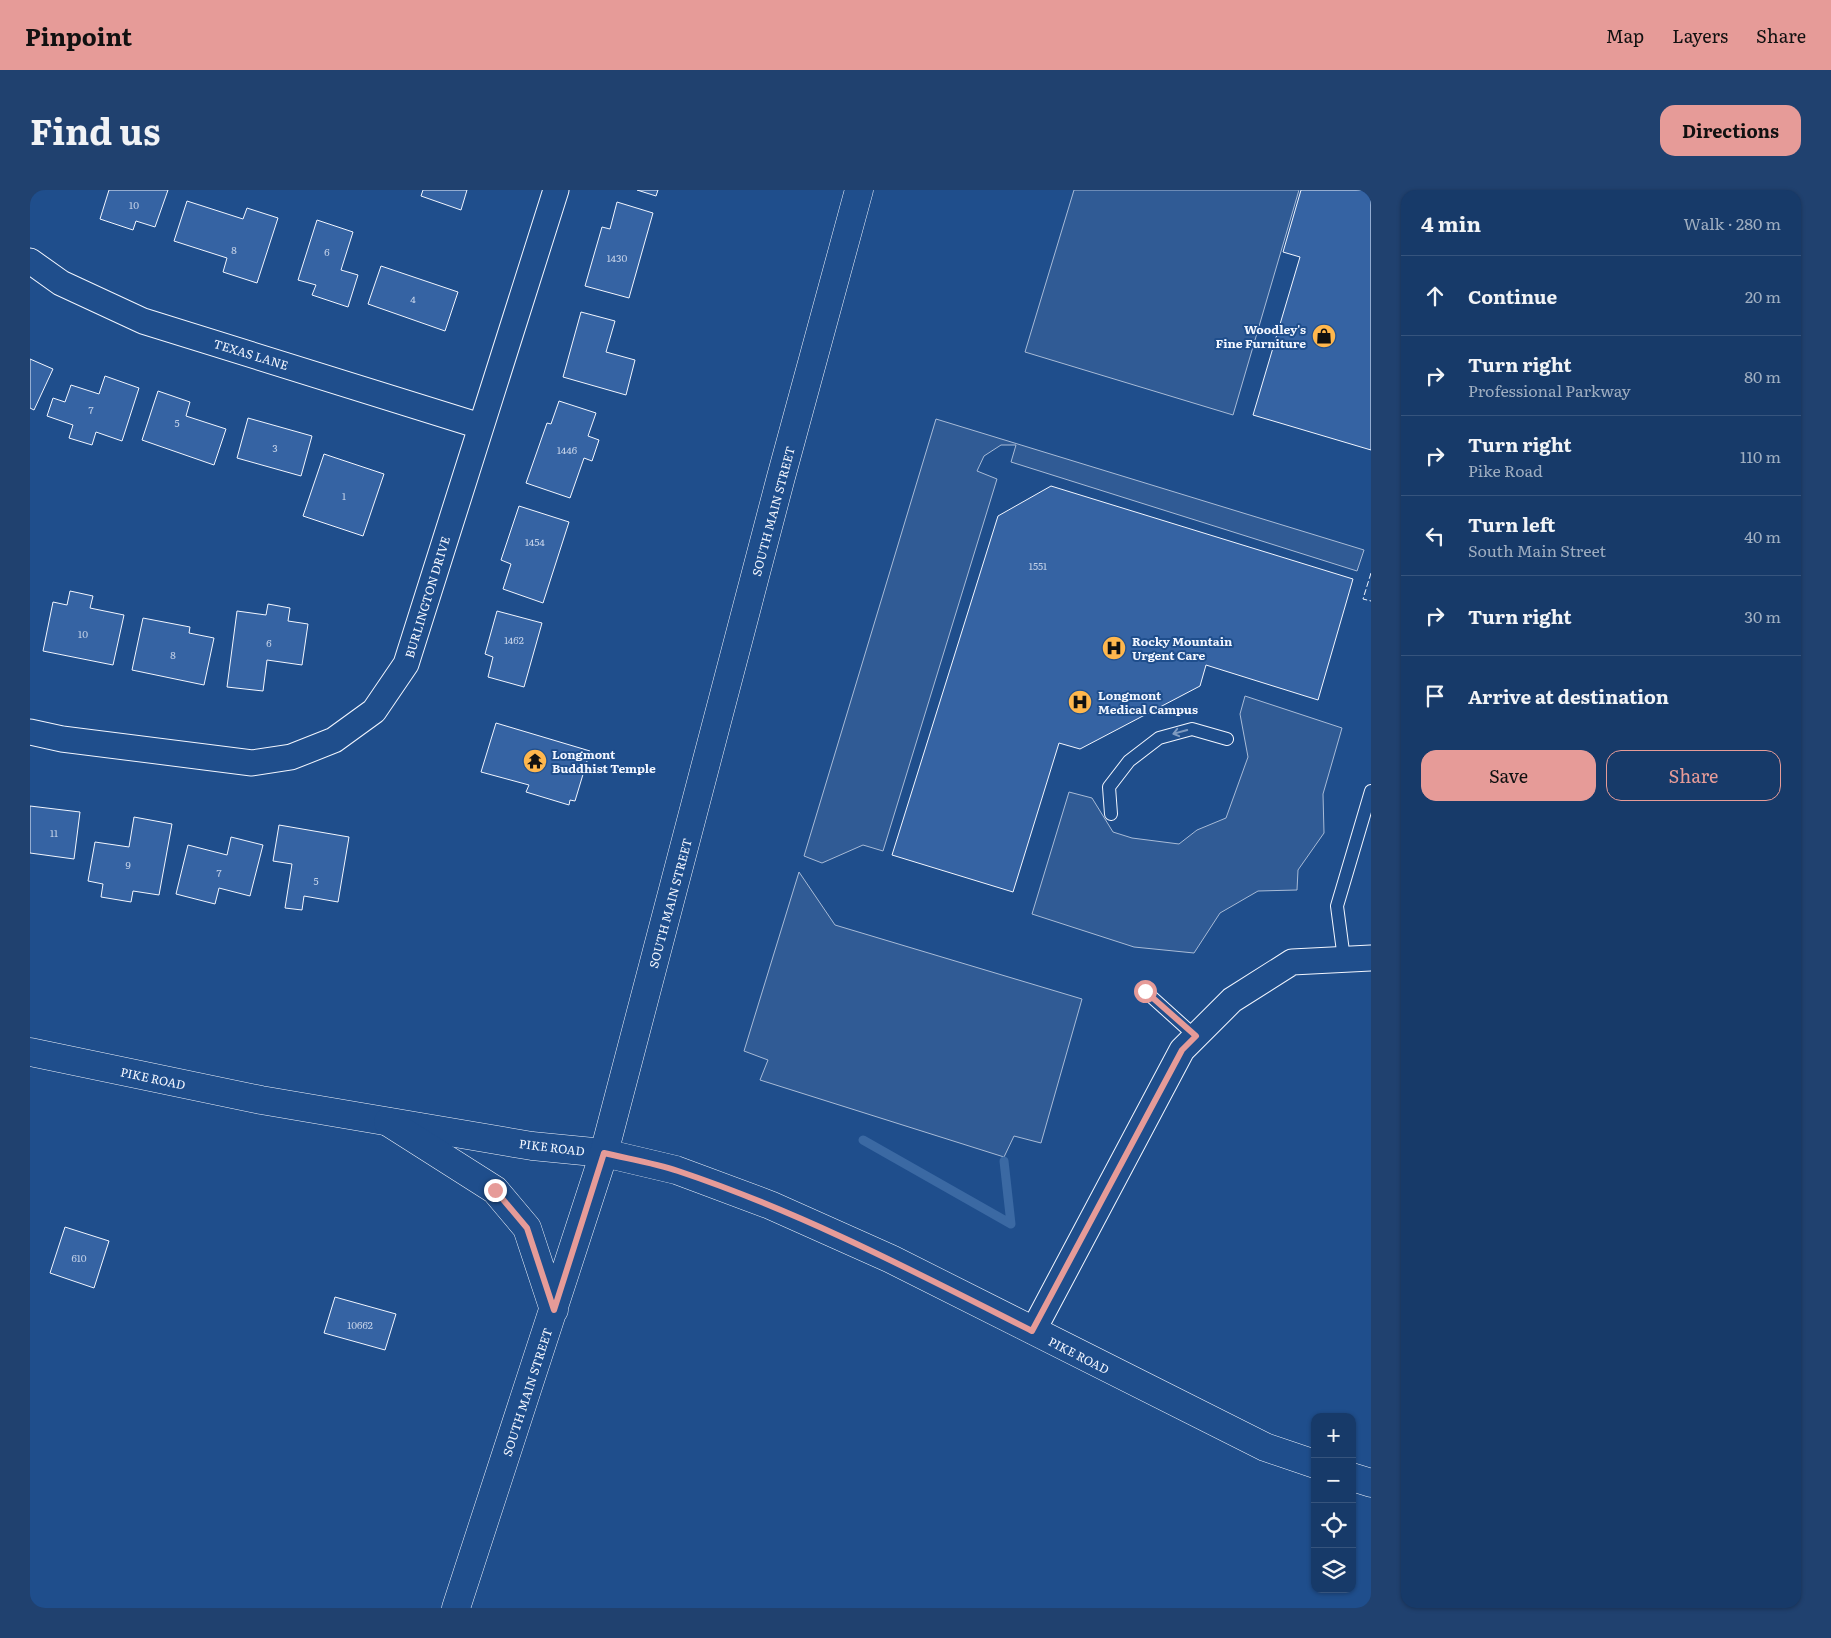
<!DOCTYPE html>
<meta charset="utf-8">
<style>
:root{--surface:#173a69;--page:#20416f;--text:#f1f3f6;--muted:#9eadc0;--line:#36547d;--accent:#e69b98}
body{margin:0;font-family:Literata,serif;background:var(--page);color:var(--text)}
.controls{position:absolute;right:15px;bottom:15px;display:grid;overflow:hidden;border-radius:10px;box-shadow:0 1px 4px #0004}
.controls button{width:45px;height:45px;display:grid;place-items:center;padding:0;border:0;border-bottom:1px solid var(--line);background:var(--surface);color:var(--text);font:25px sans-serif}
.stop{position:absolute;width:15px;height:15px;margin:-11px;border:4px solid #e69b98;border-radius:50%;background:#fff}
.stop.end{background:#e69b98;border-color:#fff;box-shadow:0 1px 5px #0008}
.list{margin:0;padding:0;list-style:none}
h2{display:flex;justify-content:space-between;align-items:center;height:65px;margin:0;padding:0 20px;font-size:21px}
h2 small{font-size:16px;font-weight:400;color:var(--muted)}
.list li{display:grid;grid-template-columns:32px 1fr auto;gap:15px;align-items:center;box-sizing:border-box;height:80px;padding:0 20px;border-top:1px solid var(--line)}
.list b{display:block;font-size:19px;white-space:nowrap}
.list p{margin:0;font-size:16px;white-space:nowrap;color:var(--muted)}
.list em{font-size:16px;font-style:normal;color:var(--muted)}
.actions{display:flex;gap:10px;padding:15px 20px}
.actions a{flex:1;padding:11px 0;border:1px solid var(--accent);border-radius:15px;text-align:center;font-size:18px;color:var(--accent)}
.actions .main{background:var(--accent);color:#111}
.icon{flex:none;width:28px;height:28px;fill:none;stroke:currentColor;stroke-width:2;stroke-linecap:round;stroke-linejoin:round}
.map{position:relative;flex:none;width:1341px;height:1418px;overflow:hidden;border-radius:15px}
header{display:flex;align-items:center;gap:30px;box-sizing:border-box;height:70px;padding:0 25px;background:var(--accent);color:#111}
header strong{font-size:24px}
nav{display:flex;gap:28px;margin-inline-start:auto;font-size:18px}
.intro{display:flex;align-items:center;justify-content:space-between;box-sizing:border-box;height:120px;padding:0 30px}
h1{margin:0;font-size:35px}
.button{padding:12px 22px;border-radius:15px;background:var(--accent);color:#111;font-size:18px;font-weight:700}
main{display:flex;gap:30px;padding:0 30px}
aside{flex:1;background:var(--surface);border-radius:15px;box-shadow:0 1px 4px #0004}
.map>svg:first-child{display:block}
</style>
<header>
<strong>Pinpoint</strong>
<nav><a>Map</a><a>Layers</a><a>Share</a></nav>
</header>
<div class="intro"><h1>Find us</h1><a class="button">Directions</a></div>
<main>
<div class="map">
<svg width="1341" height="1418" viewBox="0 0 1341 1418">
<rect width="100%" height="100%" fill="#1f4e8c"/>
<path fill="#305b95" stroke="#a8bbd7" d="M1044,0H1269L1203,225L995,162Z
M906,229L1334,360L1327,381L981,272L986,255H971L954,266L947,281L967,289L853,661L833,655L792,673L774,666Z
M1215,506L1312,538L1293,604L1294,643L1268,680L1267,700L1228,701L1190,723L1164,763L1104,757L1002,724L1039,602L1062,608L1083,642L1102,648L1149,654L1167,640L1196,628L1218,567L1210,524Z
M769,682L805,735L1052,809L1011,953L984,946L974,967L730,890L738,870L714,861Z"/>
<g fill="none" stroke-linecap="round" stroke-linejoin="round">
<path stroke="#3b69a3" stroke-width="9" d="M833,950L981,1034
M974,971L981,1034"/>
</g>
<path fill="#3563a3" stroke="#f2f6ff" d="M79,0H138L125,37L106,31L103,40L70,29Z
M393,0H437L431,20L391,6Z
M607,0H628L626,6Z
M1271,0H1341V260L1223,225L1270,67L1253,62Z
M157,11L213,29L217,18L248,28L227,93L193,82L197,68L144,51Z
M587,12L623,23L599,108L555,96L572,37L580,39Z
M287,30L323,42L311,80L328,85L318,117L282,105L286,95L268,90Z
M351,76L428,102L415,141L338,114Z
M551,122L585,131L576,162L605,170L596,205L533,187Z
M0,169L23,179L4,220L0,218Z
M75,186L109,198L92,251L66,242L62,255L39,248L43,235L17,226L23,208L35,212L41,195L69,204Z
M128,201L160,212L156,226L196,239L184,275L112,250Z
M529,211L566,223L558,246L569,250L562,271L554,268L540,308L496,293L517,233L521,234Z
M218,228L282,246L271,286L207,268Z
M294,264L354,284L333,346L273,326Z
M1021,296L1323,389L1288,510L1176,475L1170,496L1050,559L1029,553L983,702L862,665L968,326Z
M489,316L539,332L513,413L473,399L481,374L471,370Z
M40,401L63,406L60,418L94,425L83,475L13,461L23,412L37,415Z
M238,414L260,418L258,431L278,434L272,475L237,470L233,501L197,497L207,421L236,425Z
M467,421L512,433L494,497L458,487L463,467L455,464Z
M113,428L160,437L159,443L184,448L174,495L102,480Z
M466,533L560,561L545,611L540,610L539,615L496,602L499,595L451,582Z
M0,616L50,622L44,669L0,663Z
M104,627L142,634L129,705L103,701L101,712L71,707L73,694L58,691L65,652L99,657Z
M249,635L319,647L308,712L274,706L272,720L255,718L262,674L243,671Z
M201,647L233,655L220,706L189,698L185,714L146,704L158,655L197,665Z
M35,1037L79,1051L64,1098L20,1083Z
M305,1107L366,1124L355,1160L294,1143Z"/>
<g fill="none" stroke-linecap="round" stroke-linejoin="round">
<g stroke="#f2f6ff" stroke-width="14">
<path id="service" d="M1081,624L1079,597L1099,571L1129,548L1162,539L1197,549
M1314,769L1307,716L1341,601
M1115,801L1165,846"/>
</g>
<g stroke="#f2f6ff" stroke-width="27">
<path id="minor" d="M0,71L31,93L113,131L450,236
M0,542L32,549L222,573L261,567L304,550L344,521L376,474L526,0
M1003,1141L1152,860L1202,810L1262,772L1341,768"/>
</g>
<g stroke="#f2f6ff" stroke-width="29">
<path id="tertiary" d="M574,963L646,980L740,1015L861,1069L1235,1257L1285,1274
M1322,1287L1341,1293"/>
</g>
<g stroke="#f2f6ff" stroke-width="29">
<path id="secondary" d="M0,862L231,910L502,956L574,963"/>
</g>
<g stroke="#f2f6ff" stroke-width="29">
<path id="primary" d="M358,932L465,1000L497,1038L524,1120
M426,1418L574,963L751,287L829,0"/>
</g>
<use href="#service" stroke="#1f4e8c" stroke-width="12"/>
<use href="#minor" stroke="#1f4e8c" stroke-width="25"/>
<use href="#tertiary" stroke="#1f4e8c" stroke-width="28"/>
<use href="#secondary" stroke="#1f4e8c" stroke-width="28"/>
<use href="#primary" stroke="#1f4e8c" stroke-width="28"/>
<path stroke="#f2f6ff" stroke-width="1" stroke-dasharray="6 2.5" stroke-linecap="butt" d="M1341,383L1333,409L1341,411"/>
</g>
<defs><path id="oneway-shaft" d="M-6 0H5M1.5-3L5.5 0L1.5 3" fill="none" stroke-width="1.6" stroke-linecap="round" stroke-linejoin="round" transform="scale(1.25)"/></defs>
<use stroke="#7e9ac0" href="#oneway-shaft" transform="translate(1150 542) rotate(165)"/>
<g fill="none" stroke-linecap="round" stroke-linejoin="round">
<path stroke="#e69b98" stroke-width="6" d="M465,1000L497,1038L524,1120L574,963C599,969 624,973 648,981C771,1022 887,1083 1002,1141L1152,860L1166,846L1115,801"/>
</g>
<defs>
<g id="shop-disc" transform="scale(1.25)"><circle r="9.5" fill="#ffb74d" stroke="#1f4e8c"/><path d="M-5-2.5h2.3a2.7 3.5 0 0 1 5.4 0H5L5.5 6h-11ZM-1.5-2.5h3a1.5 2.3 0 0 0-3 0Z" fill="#111"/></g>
<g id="hospital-disc" transform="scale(1.25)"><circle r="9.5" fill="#ffb74d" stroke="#1f4e8c"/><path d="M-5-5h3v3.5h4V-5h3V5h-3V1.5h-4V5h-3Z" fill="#111"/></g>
<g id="temple-disc" transform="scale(1.25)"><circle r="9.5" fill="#ffb74d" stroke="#1f4e8c"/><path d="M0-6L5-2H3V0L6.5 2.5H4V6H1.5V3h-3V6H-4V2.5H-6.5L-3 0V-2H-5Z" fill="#111"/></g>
</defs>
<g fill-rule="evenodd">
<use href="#shop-disc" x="1294" y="146"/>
<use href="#hospital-disc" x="1084" y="458"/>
<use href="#hospital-disc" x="1050" y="512"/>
<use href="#temple-disc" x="505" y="571"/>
</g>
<g text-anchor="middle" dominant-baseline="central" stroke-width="4" stroke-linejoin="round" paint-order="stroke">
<g font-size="10" fill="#c3d1e8">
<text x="104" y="14">10</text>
<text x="204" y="59">8</text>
<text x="297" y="61">6</text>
<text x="587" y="67">1430</text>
<text x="383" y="108">4</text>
<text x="61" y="219">7</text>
<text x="147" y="232">5</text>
<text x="245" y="257">3</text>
<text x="537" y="259">1446</text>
<text x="314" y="305">1</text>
<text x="505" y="351">1454</text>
<text x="1008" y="375">1551</text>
<text x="53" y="443">10</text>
<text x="484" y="449">1462</text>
<text x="239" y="452">6</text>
<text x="143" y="464">8</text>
<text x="24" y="642">11</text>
<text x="98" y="674">9</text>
<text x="189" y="682">7</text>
<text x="286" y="690">5</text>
<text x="49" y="1067">610</text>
<text x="330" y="1134">10662</text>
</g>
<g font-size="12" font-weight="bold" fill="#f2f6ff" stroke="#1f4e8c" text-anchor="start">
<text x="1276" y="139" text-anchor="end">Woodley's<tspan x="1276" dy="14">Fine Furniture</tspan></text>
<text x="1102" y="451">Rocky Mountain<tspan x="1102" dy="14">Urgent Care</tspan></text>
<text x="1068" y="505">Longmont<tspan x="1068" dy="14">Medical Campus</tspan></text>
<text x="522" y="564">Longmont<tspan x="522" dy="14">Buddhist Temple</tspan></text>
</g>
<g font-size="12" fill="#f2f6ff" stroke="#1f4e8c">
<text transform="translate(221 164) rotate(17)">TEXAS LANE</text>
<text transform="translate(743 321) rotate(-75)">SOUTH MAIN STREET</text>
<text transform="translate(397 407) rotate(-73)">BURLINGTON DRIVE</text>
<text transform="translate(640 713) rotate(-75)">SOUTH MAIN STREET</text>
<text transform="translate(123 888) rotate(12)">PIKE ROAD</text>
<text transform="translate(522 957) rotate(7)">PIKE ROAD</text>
<text transform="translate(1049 1165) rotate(27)">PIKE ROAD</text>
<text transform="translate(497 1202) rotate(-72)">SOUTH MAIN STREET</text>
</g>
</g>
</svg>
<div class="controls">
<button>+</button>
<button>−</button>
<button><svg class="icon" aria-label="locate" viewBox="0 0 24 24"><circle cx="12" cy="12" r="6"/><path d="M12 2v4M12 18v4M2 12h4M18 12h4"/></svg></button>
<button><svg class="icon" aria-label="layers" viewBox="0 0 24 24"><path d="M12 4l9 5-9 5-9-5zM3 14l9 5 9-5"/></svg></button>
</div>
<div class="stop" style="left:1115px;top:801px"></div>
<div class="stop end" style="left:465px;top:1000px"></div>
</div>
<aside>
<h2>4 min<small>Walk · 280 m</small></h2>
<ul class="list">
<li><svg class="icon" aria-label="ahead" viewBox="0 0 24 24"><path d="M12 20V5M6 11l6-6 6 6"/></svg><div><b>Continue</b></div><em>20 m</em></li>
<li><svg class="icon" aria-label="right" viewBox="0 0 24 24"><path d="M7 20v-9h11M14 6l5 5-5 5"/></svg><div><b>Turn right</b><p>Professional Parkway</p></div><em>80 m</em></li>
<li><svg class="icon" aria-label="right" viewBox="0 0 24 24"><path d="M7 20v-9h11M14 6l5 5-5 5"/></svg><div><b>Turn right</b><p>Pike Road</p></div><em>110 m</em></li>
<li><svg class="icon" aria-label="left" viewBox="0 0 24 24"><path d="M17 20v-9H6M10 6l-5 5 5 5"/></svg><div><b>Turn left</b><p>South Main Street</p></div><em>40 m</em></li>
<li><svg class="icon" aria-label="right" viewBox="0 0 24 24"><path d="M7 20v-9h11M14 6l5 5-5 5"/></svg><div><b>Turn right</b></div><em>30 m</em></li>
<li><svg class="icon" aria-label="arrive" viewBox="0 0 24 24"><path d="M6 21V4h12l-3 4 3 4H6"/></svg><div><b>Arrive at destination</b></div></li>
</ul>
<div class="actions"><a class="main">Save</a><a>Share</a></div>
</aside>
</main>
